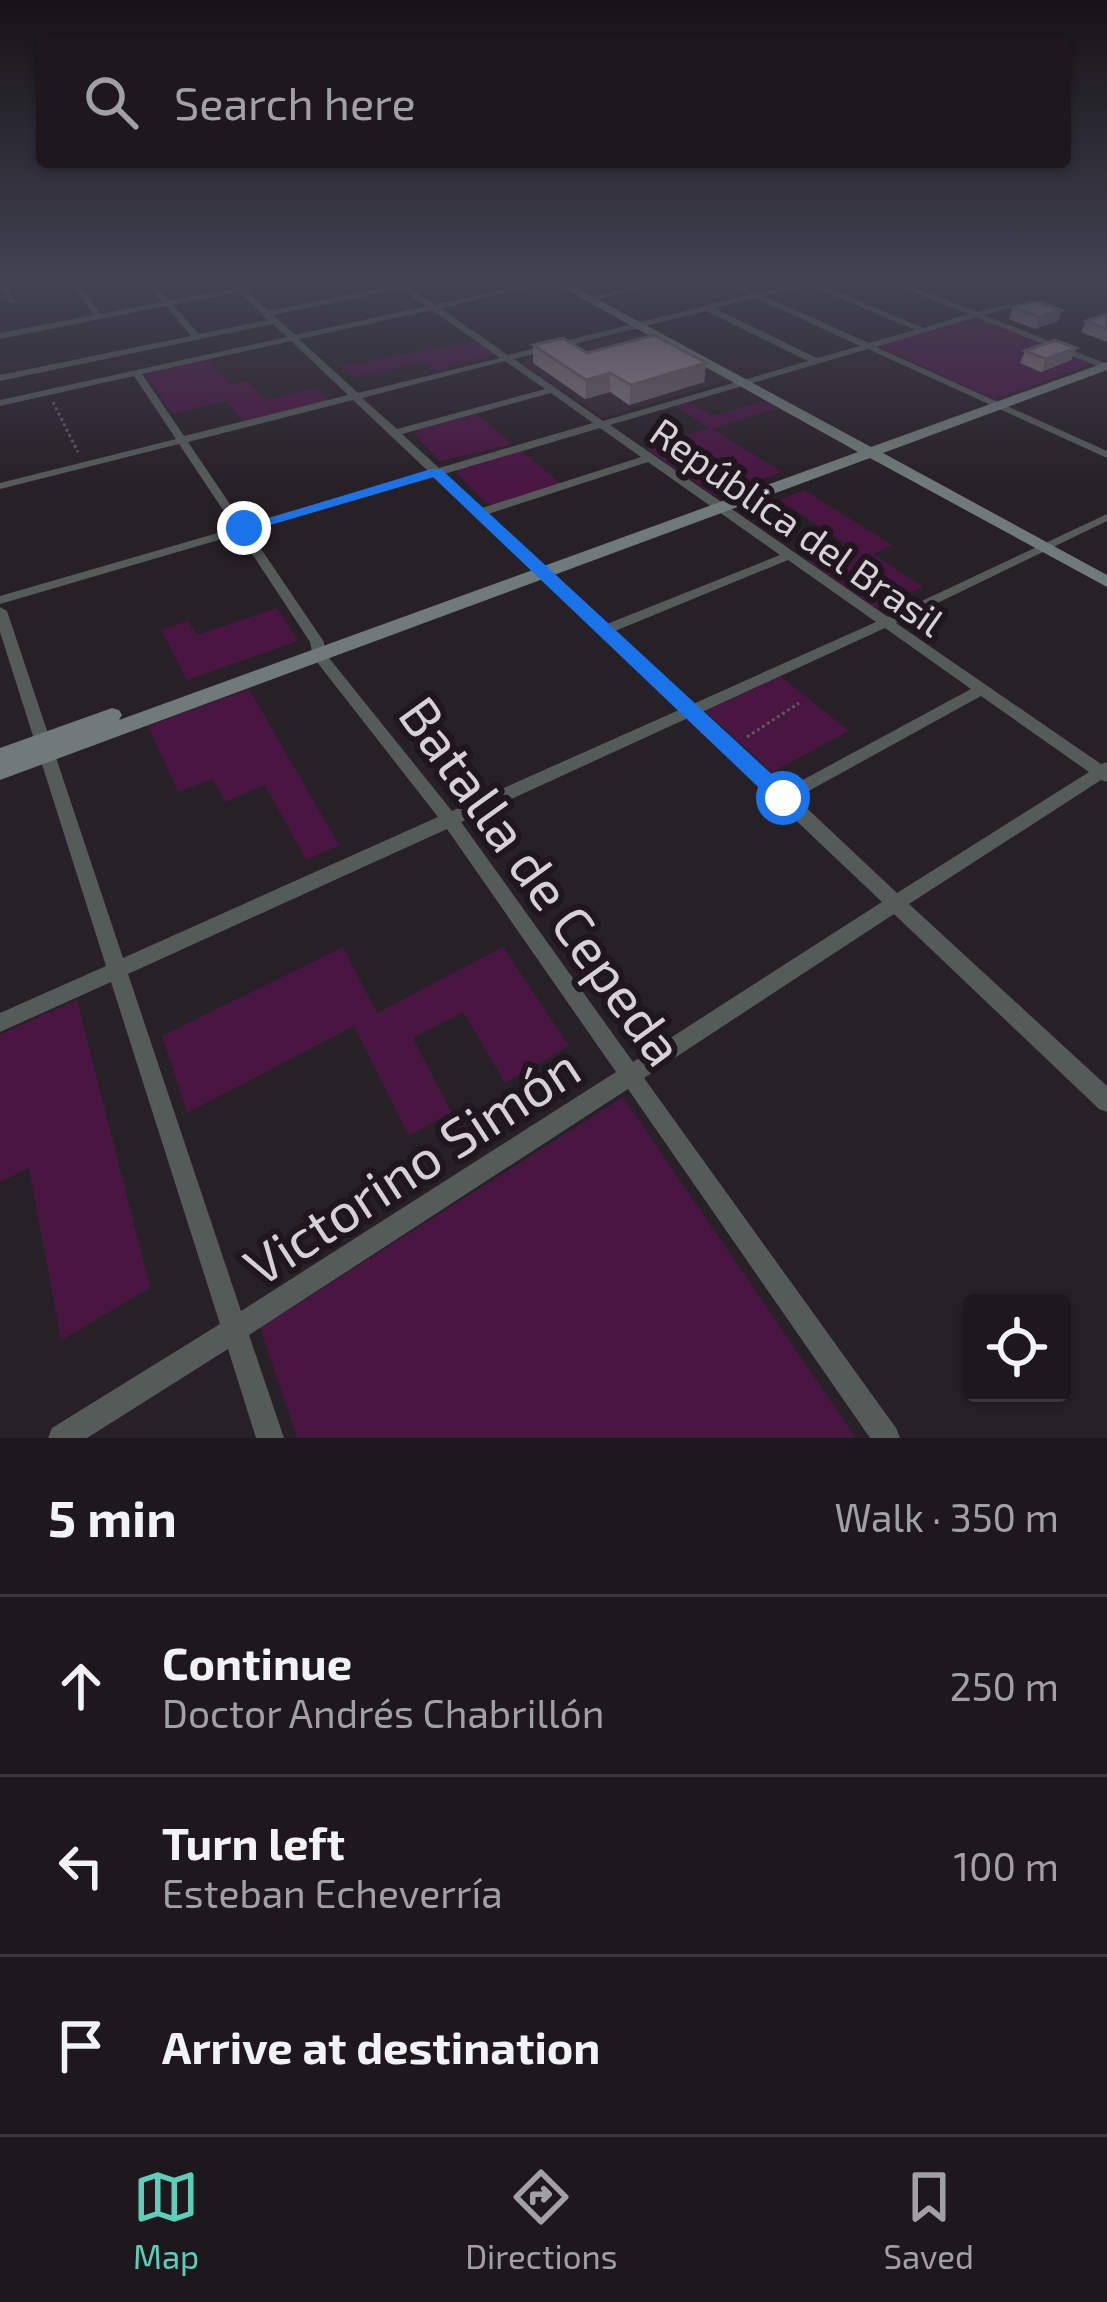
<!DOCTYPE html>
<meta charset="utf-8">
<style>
:root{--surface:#1e181d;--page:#262126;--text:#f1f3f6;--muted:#a1a0a4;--line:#3c373b;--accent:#5dceb9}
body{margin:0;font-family:"Exo 2",sans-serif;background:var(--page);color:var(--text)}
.controls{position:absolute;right:36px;bottom:36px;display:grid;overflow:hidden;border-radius:12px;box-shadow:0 3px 9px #0004}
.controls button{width:108px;height:108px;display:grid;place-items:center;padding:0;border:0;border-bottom:3px solid var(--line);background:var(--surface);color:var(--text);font:60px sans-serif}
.stop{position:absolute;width:36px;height:36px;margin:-27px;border:9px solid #1a73e8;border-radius:50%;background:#fff}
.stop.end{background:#1a73e8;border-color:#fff;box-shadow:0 3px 12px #0008}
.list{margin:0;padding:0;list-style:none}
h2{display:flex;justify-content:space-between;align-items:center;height:156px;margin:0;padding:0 48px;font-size:51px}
h2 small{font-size:39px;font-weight:400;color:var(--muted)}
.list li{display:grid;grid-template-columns:78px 1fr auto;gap:36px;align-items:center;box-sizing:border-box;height:180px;padding:0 48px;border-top:3px solid var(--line)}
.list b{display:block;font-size:45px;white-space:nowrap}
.list p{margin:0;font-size:39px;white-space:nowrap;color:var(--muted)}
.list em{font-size:39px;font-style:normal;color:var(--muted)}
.icon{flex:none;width:66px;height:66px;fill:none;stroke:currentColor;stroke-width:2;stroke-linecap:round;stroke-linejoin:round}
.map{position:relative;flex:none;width:1107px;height:1438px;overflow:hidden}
.search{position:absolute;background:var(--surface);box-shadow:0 3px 9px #0004;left:36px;right:36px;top:36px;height:132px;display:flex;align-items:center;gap:30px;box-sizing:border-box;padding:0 42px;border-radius:12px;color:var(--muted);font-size:45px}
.sheet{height:696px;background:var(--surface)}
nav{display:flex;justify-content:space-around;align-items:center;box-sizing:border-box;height:168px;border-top:3px solid var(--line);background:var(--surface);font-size:33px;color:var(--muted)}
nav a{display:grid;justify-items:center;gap:6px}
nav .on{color:var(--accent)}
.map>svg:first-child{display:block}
</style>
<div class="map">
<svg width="1107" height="1438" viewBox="0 0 1107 1438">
<rect width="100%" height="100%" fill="#282027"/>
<path fill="#342631" d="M632,333L646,334L729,380L603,418L524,364L526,359Z"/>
<path fill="#491642" d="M975,317L1093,364L994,399L879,346Z
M477,341L496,354L434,371L422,362L355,378L341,366Z
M208,359L231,385L248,381L265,400L316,388L328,400L243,421L226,401L173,414L143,374Z
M765,401L778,408L712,429L782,472L715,496L646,448L709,428L676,406L689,402L712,416Z
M477,414L513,444L440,461L415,435V431Z
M521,450L561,484L499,504L486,503L457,474L456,469Z
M804,490L892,545L873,554L923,587L876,608L807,560L846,544L779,500Z
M277,608L298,641L187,680L161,630L188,621L197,635Z
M780,676L849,731L772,772L705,711Z
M249,689L339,845L306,860L265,785L225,802L213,779L178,792L148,726Z
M343,947L377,1013L503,947L569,1046L505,1083L463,1012L413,1038L451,1112L409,1136L354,1026L187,1113L162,1036Z
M77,1000L150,1288L61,1340L29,1168L0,1182V1034Z
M623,1097L856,1438H297L260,1328Z"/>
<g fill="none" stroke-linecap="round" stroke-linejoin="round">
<path stroke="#5f585e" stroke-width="3" stroke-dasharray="3 3" stroke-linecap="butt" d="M53,402L78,452
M747,737L799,703"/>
<path fill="#555b59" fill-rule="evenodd" d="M0,282H5L16,303H10L0,286Z
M70,282H78L101,314L162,302L145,282H153L169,300L235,288L229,282H237L242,286L280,282L246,290L269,311L396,285L393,282H402L435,305L538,282H552L440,308L508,355L749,295L723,282C738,282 750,293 763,291C781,290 797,282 815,282L923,328L968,314L890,282H900L977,312L1009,304V308L984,315L1107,364V370L976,317L876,347L1107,451V458L868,349L610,425L888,617L1107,514V521L896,623L1101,764L1107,762V782L1101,780L909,904L1107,1086V1112L1099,1109L894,914L644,1078L896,1428L900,1438H870L628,1089L249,1335L284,1438H256L228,1349L87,1438H48L52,1428L220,1324L111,982L0,1032V1013L106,966L0,632V607L7,611L123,958L438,817L313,657L310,642L239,534L0,604V596L235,528L179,444L0,489V483L176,439L134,376L0,406V400L287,337L273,324L0,381V375L191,336L166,306L0,339V333L94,315ZM809,285L915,330L869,343L764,296ZM401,289L427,306L295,335L273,315ZM239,292L268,320L199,334L173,305ZM756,298L860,346L817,358L714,308ZM432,310L500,358L358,393L299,339ZM706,311L808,361L603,421L514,359ZM291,341L348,395L184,436L142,374ZM505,361L545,389L397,429L362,398ZM551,393L593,423L439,468L402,434ZM353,400L428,471L244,525L188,442ZM600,428L641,457L482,508L444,474ZM648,462L780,555L607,624L488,514ZM434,477L679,710L452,811L325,653L324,642L249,531ZM788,560L876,622L693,704L615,631ZM885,628L971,689L786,789L702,712ZM981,696L1089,772L897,893L796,798ZM688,718L882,902L633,1062L461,822ZM447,829L616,1072L241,1311L128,974Z
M653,282H666L590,301L586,299Z"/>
<path fill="#707a78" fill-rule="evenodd" d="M553,282H566L871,447L1107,362V370L883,453L1107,575V587L870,458L0,780V748L112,708L119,710L122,715L119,720L858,452Z"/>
</g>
<path fill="#80777e" d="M1013,307L1058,321L1035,329L1009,319Z
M1107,314V342L1081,332L1086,321Z
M533,345L587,353L706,363L704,382L629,405L610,392L585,399L533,363Z
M1076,348L1071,360L1041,372L1020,363L1025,351Z"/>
<path fill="#686166" d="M1062,310L1058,321L1035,329L1039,317Z
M1076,348L1071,360L1041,372L1046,359Z
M706,363L704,382L629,405L631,385Z
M610,373V392L585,399L586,380Z"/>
<path fill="#958a92" stroke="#686166" stroke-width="3" d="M1036,301L1062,310L1039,317L1013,307Z
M1107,314V329L1086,321Z
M654,335L706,363L631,385L610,373L586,380L533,345L563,338L587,353Z
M1055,340L1076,348L1046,359L1025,351Z"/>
<linearGradient id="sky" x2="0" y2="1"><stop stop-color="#161215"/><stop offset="0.58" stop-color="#424252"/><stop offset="1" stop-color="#424252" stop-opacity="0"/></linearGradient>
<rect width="1107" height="483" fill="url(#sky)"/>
<path fill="#1a73e8" d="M431,469H441L791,792V803H775L433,477L250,531L237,528Z"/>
<g text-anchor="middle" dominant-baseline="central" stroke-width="12" stroke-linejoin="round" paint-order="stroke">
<g font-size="39" fill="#d7d1d6" stroke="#1f171d">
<text transform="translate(798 526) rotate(35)">República del Brasil</text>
</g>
<g font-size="54" fill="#d7d1d6" stroke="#1f171d">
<text transform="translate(543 880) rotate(54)">Batalla de Cepeda</text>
<text transform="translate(411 1165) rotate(-33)">Victorino Simón</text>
</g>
</g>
</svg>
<div class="controls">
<button><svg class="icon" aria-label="locate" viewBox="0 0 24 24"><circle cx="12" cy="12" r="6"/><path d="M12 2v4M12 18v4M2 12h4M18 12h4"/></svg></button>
</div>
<div class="stop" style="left:783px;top:798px"></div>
<div class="stop end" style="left:244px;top:528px"></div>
<div class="search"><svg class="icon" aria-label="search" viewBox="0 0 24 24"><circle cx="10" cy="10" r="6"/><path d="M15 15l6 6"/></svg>Search here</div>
</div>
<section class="sheet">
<h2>5 min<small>Walk · 350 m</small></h2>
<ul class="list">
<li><svg class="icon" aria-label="ahead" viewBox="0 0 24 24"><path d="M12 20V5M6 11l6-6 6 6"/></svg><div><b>Continue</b><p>Doctor Andrés Chabrillón</p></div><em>250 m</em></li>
<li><svg class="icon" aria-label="left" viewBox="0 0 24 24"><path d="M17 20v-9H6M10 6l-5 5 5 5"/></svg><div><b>Turn left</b><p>Esteban Echeverría</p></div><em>100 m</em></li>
<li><svg class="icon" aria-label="arrive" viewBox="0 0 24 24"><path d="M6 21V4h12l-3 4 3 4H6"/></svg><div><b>Arrive at destination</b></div></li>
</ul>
</section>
<nav>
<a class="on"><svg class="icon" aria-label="map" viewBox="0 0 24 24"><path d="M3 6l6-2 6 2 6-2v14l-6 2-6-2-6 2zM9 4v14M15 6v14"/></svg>Map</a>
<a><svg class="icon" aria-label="directions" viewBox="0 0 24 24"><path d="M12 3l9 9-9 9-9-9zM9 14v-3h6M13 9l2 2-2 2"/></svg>Directions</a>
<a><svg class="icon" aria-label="saved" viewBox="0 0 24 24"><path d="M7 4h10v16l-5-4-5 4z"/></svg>Saved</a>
</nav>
